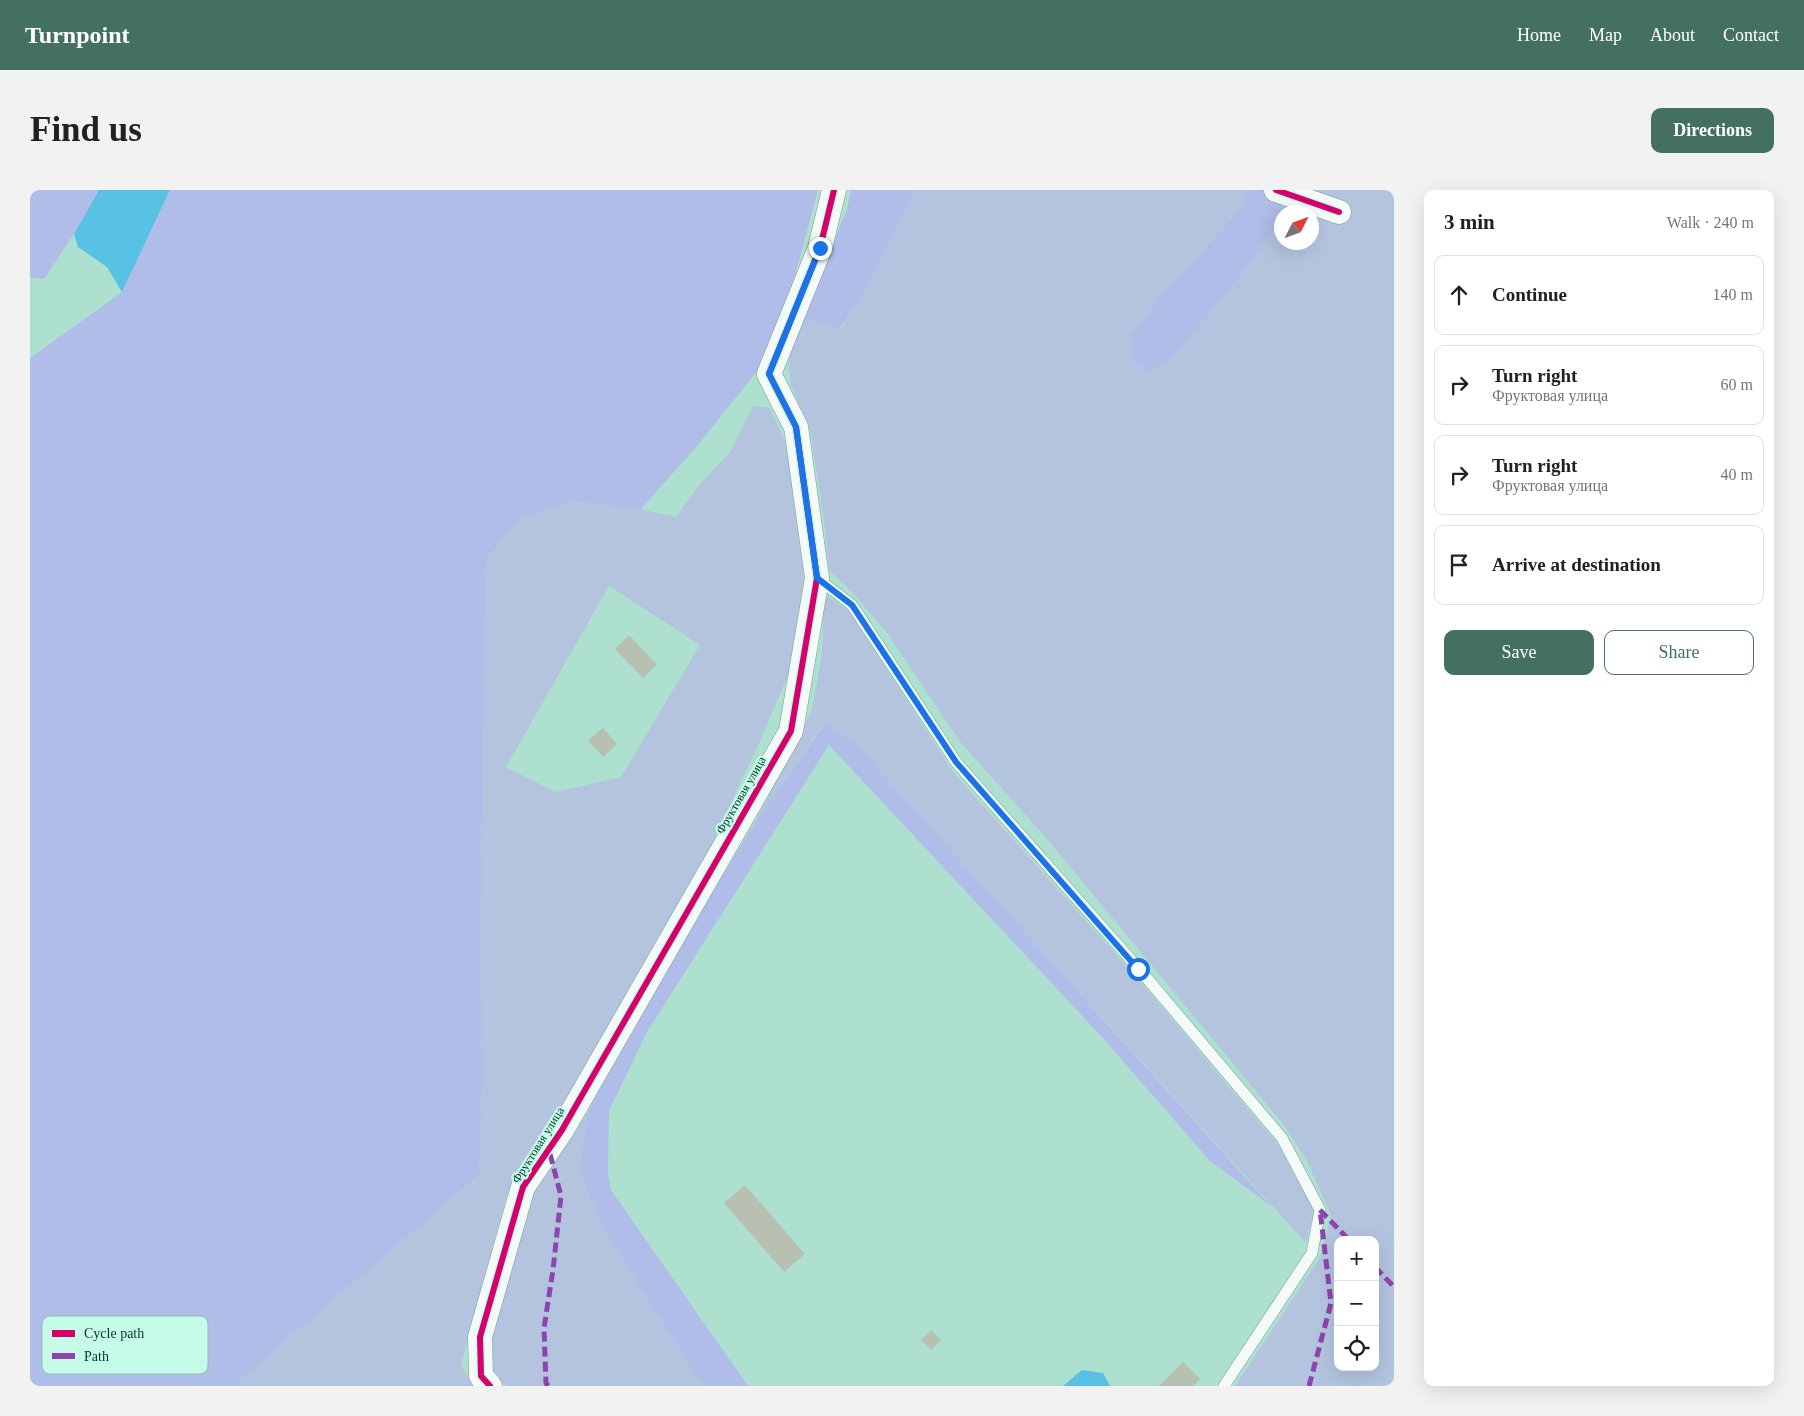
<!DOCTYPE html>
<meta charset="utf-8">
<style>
:root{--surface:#fff;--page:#f2f2f2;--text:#202124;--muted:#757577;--line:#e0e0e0;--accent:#437063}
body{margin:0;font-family:Georgia,serif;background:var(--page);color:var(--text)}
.controls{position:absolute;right:15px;bottom:15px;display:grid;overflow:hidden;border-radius:10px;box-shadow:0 5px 20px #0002}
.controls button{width:45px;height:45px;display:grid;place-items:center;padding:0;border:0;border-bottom:1px solid var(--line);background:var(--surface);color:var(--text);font:25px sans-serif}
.compass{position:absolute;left:1244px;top:15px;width:45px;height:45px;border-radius:50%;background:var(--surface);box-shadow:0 5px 20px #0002;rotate:48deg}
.stop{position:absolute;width:15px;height:15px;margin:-11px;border:4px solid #1a73e8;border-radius:50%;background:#fff}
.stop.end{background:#1a73e8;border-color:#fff;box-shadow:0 1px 5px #0008}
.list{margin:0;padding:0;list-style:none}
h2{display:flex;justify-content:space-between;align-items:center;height:65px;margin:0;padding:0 20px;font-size:21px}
h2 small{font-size:16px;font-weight:400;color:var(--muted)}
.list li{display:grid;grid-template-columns:32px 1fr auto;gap:15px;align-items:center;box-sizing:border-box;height:80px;margin:0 10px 10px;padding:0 10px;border:1px solid var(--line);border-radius:10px}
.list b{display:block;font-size:19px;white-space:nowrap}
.list p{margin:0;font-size:16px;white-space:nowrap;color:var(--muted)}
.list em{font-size:16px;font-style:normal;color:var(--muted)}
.actions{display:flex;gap:10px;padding:15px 20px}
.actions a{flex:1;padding:11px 0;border:1px solid var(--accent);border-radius:10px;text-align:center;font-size:18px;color:var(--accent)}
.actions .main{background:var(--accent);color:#fff}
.icon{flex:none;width:28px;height:28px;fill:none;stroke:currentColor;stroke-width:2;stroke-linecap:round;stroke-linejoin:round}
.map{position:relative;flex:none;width:1364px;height:1196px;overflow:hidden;border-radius:10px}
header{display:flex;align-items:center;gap:30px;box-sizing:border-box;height:70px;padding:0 25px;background:var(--accent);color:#fff}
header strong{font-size:24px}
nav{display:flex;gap:28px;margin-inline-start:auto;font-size:18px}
.intro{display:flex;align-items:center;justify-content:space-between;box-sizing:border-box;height:120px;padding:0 30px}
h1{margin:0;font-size:35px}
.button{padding:12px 22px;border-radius:10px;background:var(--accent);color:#fff;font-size:18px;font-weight:700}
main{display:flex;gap:30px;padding:0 30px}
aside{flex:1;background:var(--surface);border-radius:10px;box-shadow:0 5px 20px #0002}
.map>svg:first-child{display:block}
</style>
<header>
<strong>Turnpoint</strong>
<nav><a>Home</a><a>Map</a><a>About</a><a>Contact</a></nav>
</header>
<div class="intro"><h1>Find us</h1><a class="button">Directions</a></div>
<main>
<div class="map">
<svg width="1364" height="1196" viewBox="0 0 1364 1196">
<rect width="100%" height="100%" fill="#aee0d0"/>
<path fill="#b4c4df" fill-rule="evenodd" d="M886,0H1214L1213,16L1143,93L1198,102L1251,31V25L1252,52H1282V22H1252L1253,0H1364V1196H1205L1291,1066L1301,1025L1276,969L1253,934L1018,650L931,553L857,443L824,404L799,380L794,331L780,239L761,195L758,169L773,129L810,139L829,112ZM1308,1050H1345V1177H1308Z
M723,216L740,218L760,263L776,384L764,471L730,551L683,652L518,943L477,1004L431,1175L444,1196H214L207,1191L449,985L452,897L451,678L457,368L490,330L541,311L611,319L646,327L671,293L700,262ZM579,396L670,455L591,587L526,602L476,577Z
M793,403L819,421L923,582L1107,788L1249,956L1284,1020L1276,1053L1066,821L794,533L724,634L782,520L792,464Z
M558,922L549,982L578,1046L661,1178L675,1196H477L472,1193L459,1173L460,1139L504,1002Z"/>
<path fill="#b0bde9" d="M0,0H69L44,44L14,89L0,88Z
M140,0H788L765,86L732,175L667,256L611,319L541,311L490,330L457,368L451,678L452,897L449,985L208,1191L214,1196H0V168L92,102Z
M821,0H886L829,112L809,139L773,129L817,19Z
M1214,0H1253L1251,31L1198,102L1139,170L1118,183L1101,169V144L1143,93L1213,16Z
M795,533L825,554L1241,1016L1180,971L1071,846L799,555L617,842L579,921L578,982L581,1000L718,1196H675L661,1178L578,1046L549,982L558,922L601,836L724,634Z"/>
<path fill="#59c1e3" d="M69,0H140L92,102L77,77L48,57L44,44Z
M1052,1180L1073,1183L1080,1196H1033Z"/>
<path fill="#b7c0b1" d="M599,445L627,475L613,488L585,459Z
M573,538L587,554L573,567L558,550Z
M715,995L775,1064L754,1082L694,1013Z
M901,1140L911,1150L901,1160L891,1150Z
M1153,1172L1170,1189L1163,1196H1129Z"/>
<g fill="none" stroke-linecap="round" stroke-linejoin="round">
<g stroke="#739e91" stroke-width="12">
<path id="lane" d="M787,388L822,415L926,572L1109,779L1252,948L1290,1020L1282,1063L1194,1196"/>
</g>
<g stroke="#739e91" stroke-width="25">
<path id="street" d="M1246,0L1309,22
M460,1196L451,1186L450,1147L493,997L532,940L761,541L787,388L766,237L739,184L790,58L804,0"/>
</g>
<use href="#lane" stroke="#f3faf8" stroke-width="11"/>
<use href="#street" stroke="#f3faf8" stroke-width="24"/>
<path stroke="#8e44ad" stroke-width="5" stroke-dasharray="10 5" stroke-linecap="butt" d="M1290,1020L1319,1050
M1345,1077L1364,1097
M518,1196L516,1193L514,1138L523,1080L531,1006L519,960
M1279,1196L1301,1113L1290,1020"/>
<g stroke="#c5fbe8" stroke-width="9">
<path id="cycleway" d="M1246,0L1309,22
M460,1196L451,1186L450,1147L493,997L532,940L761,541L787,388L766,237L739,184L790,58L804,0"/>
</g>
<use href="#cycleway" stroke="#d6006c" stroke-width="6"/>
</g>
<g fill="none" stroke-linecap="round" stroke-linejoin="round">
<path stroke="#1a73e8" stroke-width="6" d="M790,58L739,184L766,237L787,388L822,415L926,572L1108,779"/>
</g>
<g text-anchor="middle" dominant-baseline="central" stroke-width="4.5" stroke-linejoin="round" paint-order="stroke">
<g font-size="12" fill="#0a3429" stroke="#c5fbe8">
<text transform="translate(711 605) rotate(-60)">Фруктовая улица</text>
<text transform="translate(508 955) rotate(-58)">Фруктовая улица</text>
</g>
</g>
<rect x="12" y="1126" width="166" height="58" rx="8" fill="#c5fbe8" stroke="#8dbfaf" stroke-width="1"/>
<rect x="22" y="1140" width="23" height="7" fill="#d6006c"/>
<rect x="22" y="1163" width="23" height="6" fill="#8e44ad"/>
<g font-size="14" fill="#0a3429">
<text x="54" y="1148">Cycle path</text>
<text x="54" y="1171">Path</text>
</g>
</svg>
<div class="controls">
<button>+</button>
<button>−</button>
<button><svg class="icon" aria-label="locate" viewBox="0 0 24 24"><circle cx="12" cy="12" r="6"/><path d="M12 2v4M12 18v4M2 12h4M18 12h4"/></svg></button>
</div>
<svg class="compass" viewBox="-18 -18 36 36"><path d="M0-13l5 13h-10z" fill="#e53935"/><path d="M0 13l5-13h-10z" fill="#757577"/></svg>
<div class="stop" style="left:1108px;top:779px"></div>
<div class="stop end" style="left:790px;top:58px"></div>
</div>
<aside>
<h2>3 min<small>Walk · 240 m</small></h2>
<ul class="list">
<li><svg class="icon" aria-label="ahead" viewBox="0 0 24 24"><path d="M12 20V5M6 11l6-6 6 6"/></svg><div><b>Continue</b></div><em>140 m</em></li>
<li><svg class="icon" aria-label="right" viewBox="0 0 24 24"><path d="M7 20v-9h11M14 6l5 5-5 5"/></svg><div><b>Turn right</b><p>Фруктовая улица</p></div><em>60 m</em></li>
<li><svg class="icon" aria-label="right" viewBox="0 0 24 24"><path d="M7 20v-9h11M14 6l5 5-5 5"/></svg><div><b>Turn right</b><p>Фруктовая улица</p></div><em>40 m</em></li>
<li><svg class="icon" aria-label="arrive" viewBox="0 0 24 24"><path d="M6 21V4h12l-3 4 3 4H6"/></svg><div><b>Arrive at destination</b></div></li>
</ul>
<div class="actions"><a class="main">Save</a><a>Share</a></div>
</aside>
</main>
